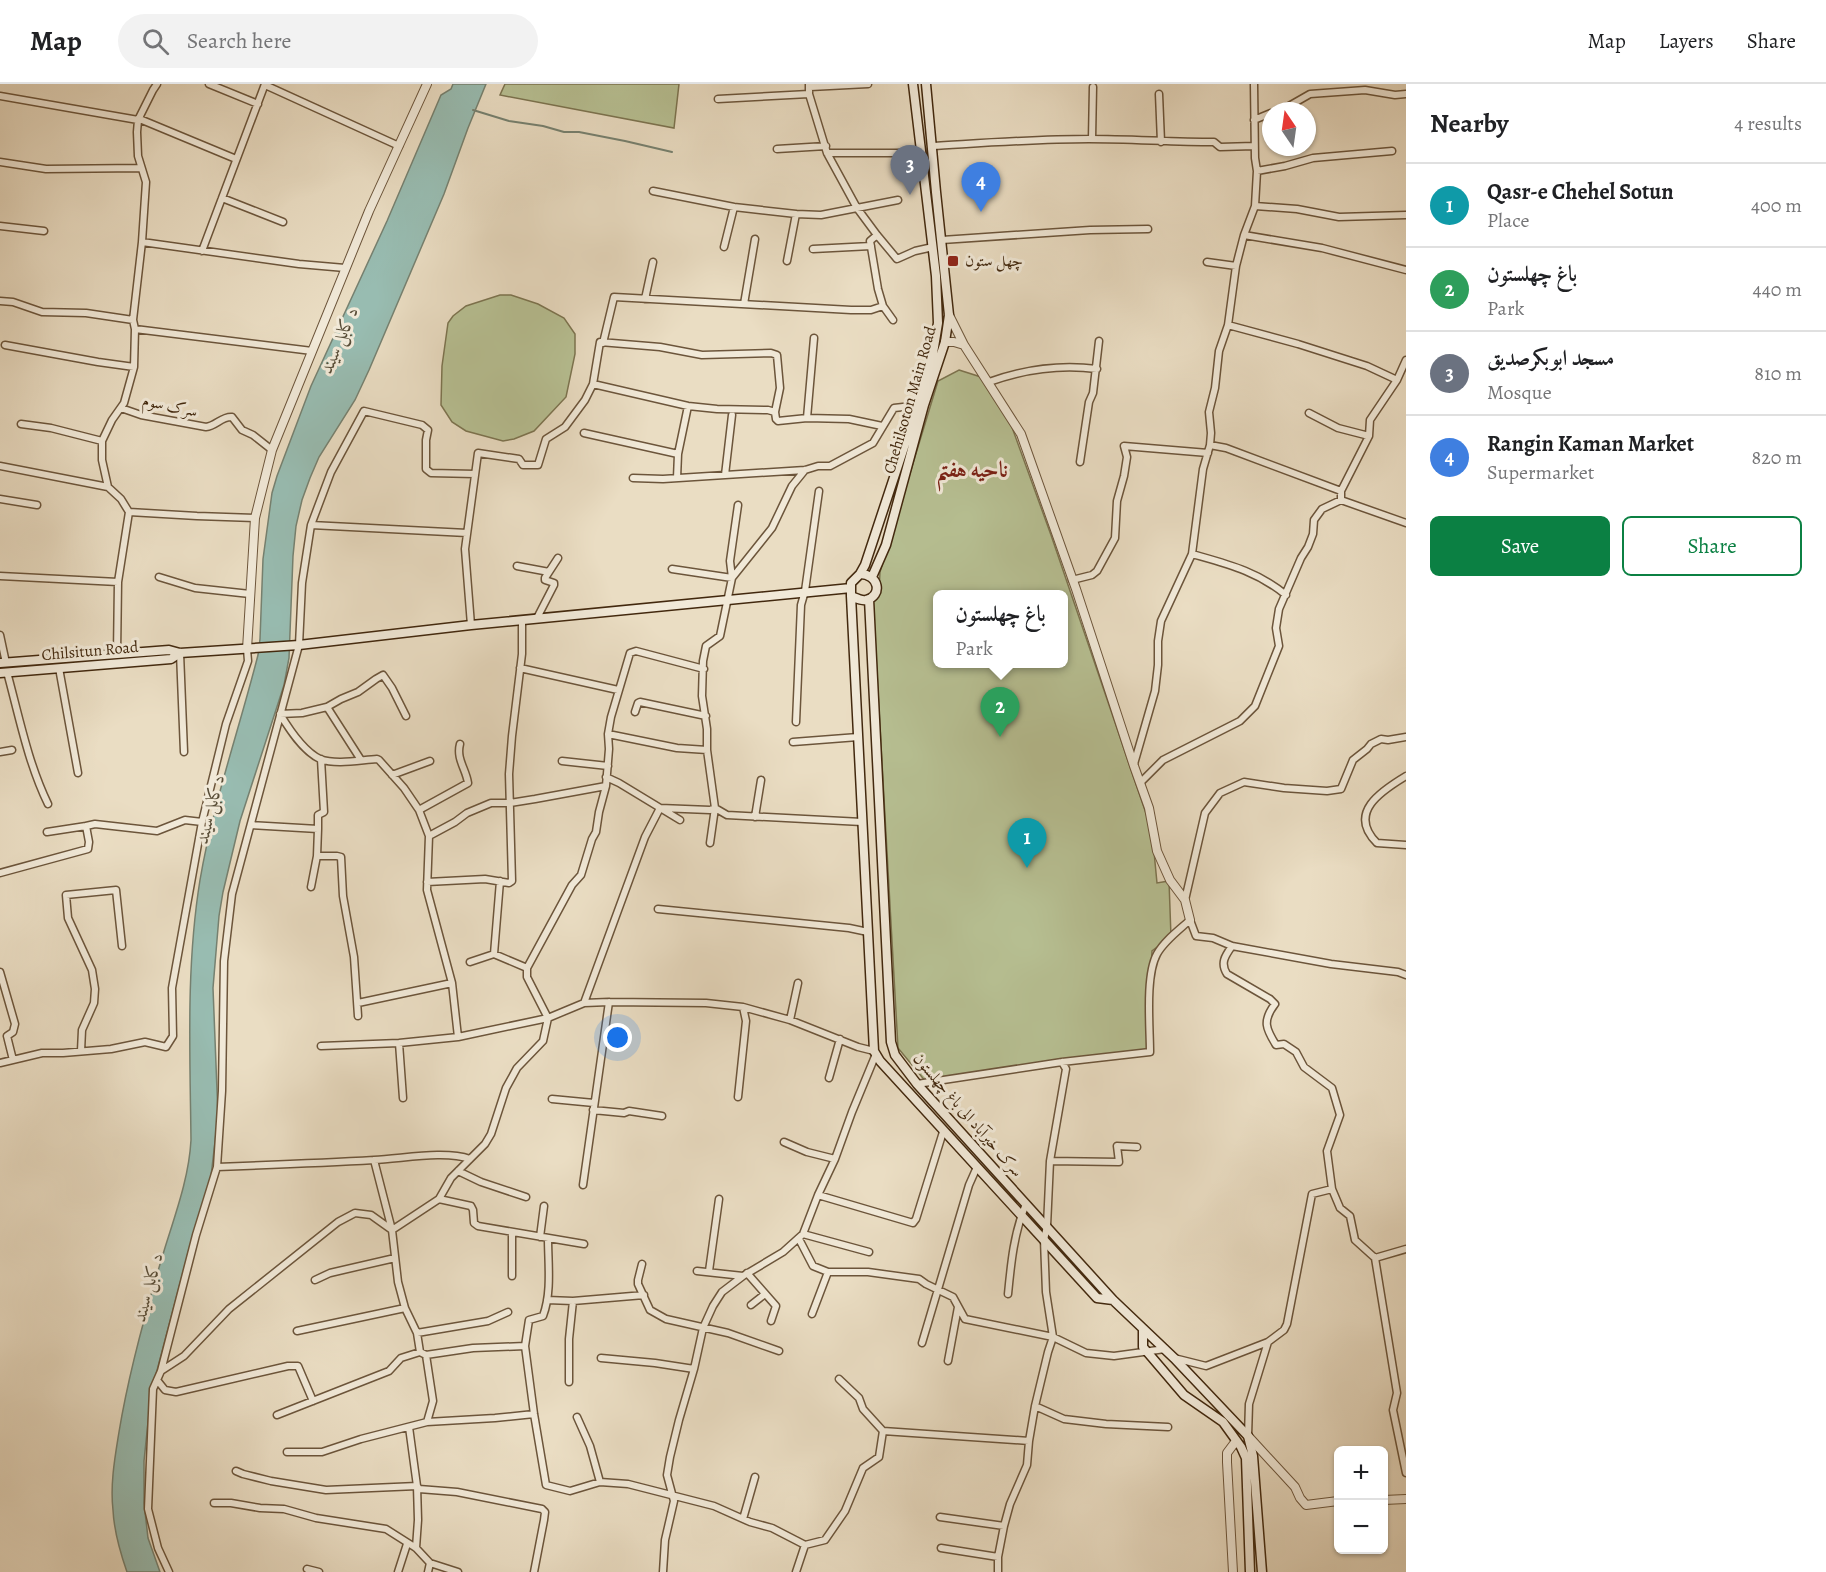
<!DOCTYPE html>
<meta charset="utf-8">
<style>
:root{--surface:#fff;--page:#f2f2f2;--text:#202124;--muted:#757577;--line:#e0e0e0;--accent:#0b8043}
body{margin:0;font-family:Alegreya,Amiri,serif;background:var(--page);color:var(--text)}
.controls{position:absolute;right:18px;bottom:18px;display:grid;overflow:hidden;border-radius:9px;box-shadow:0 2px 4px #0004}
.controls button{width:54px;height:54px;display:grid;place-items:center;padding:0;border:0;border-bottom:2px solid var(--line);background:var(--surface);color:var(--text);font:30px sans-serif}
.compass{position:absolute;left:1262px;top:18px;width:54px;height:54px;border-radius:50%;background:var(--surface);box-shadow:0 2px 4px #0004;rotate:347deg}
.you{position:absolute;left:618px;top:954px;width:21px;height:21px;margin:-15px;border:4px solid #fff;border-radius:50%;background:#1a73e8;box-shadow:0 0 0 9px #1a73e833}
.badge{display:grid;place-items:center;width:39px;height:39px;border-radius:50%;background:var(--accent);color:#fff;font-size:20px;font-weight:700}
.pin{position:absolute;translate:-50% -50px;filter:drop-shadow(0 2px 3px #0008)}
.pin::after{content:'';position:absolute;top:32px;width:21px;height:18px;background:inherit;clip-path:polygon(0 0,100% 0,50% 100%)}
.popup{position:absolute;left:933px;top:506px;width:135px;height:78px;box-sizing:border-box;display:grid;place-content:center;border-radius:9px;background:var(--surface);filter:drop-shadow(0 2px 4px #0005);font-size:20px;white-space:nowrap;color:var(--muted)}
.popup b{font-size:22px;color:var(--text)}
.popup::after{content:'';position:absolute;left:50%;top:100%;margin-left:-12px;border:12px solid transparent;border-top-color:var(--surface)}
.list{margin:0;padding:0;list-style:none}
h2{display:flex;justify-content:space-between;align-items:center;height:78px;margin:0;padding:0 24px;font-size:26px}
h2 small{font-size:20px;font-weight:400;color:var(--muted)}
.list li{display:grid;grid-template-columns:39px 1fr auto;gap:18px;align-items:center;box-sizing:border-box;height:84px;padding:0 24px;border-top:2px solid var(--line)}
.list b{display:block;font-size:22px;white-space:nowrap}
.list p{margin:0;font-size:20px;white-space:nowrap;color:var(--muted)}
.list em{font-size:20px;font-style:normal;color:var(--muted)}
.actions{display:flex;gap:12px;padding:18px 24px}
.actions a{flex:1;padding:14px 0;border:2px solid var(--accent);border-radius:9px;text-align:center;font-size:21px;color:var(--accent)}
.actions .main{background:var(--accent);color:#fff}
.icon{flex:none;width:33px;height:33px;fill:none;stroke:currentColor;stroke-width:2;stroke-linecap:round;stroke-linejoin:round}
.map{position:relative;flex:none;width:1406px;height:1488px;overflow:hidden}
header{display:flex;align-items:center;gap:36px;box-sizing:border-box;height:84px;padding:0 30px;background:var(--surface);border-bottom:2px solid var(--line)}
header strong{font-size:28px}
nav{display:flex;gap:33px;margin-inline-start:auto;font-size:21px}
.search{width:420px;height:54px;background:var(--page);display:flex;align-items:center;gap:15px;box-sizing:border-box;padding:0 21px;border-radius:33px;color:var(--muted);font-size:22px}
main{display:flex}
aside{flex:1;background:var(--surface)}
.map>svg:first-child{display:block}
</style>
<header>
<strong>Map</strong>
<div class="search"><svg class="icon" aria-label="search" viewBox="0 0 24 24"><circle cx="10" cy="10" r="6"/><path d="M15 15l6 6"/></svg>Search here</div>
<nav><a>Map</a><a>Layers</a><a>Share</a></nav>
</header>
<main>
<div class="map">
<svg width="1406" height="1488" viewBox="0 0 1406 1488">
<rect width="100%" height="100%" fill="#eaddc3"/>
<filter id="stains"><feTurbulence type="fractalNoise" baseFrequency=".00333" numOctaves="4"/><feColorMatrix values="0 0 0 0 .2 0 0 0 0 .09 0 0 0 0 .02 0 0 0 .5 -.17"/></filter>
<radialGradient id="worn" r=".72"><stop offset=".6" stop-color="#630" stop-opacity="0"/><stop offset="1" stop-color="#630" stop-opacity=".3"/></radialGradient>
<path fill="#b7c093" stroke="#7c7450" stroke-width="1.5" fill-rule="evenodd" d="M505,0H679L674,44L500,11Z
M500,211H511L538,220L564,234L575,250V270L566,313L534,347L514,355L503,357L466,347L452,338L441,321L442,282L448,239L453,232L466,222Z
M959,286L984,294L1009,335L1051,451L1152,747L1157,799L1169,797L1171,853L1152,867L1149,967L926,998L898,964L873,518L879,506L880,488L938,297ZM937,510H1063V580H937Z"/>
<path fill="#98bcb1" stroke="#768170" stroke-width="1.5" d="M453,0H486L468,44L444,110L369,286L355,316L319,373L310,394L302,416L296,442L293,472L289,574L284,601L240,737L223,808L219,832L213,904L218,1032L211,1092L191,1158L151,1309L144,1377V1419L148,1454L160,1488H127C120,1468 114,1447 113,1426C110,1400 115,1373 119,1348C129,1287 146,1226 164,1167C175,1131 189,1094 191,1056C190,969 186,882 200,796C213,719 239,646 258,571L260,555L263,475L272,409L277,392L311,302L387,137L441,11L451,5Z"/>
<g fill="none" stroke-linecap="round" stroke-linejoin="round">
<path stroke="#768170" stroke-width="2" d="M473,26L509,37L543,42L564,48H579L625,57L672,68"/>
<g stroke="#6c553b" stroke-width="9">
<path id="minor" d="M209,0L258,20
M809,0V10L827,69L857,124L877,151L897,175L915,167L933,163
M265,1L399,62
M810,3L868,0
M1159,10L1161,58
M0,12L138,36H142L236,75
M718,15L809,10
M1276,27L1289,22L1310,10L1365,6L1395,11L1406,10
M1254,36L1271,29
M1092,55L1093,3
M932,62C984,59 1037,55 1089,55C1131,55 1172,58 1214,58L1220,63L1254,62
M777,65L826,62
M827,69H922
M0,78L46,85L141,84
M1257,87L1285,82L1313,74L1392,67
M653,107L734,123L796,130L821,131L898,116
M222,114L283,138
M1255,122L1297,125L1339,133L1406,131
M0,142L44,147
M877,151L870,157L878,205L883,222L893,236
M1244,151L1322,164L1406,186
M942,156L1090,146L1148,145
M142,158L299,180L345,184
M724,163L734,123
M813,165L871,162
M202,167L265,0
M787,177L796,130
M1207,178L1236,182
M645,215L653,178
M0,217L13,218L42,228L86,229L133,236
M744,220L755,155
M1228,241L1298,260L1367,282L1397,296
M135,245L312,267
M603,259L614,213L851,226H871L883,222
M5,261L98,278L134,283
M989,298C1025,285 1059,280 1097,285
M593,300L688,322L717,325L768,326L775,328L776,335L778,337L807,334L849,335L882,342
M121,324L141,331L206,343C216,342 222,332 232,333L242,346L253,351L272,366
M1309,329L1338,344L1369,352
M807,334L814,254
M21,340L51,344L102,357
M584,349L678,370
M1210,361L1226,364L1341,407
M1080,378L1089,318L1093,309L1099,257
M0,382L108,403
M725,391L732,331
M633,394L663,395L805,386L818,382H830L873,359L894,324L921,321
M677,394L678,370L688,322
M0,415L37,421
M1341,416L1406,439
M129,428L197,432L255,434
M311,441L467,449
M1192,470C1227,480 1257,487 1286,511
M517,482L549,488
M672,485L732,494L730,477L738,421
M0,492L118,498
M159,493L195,504L250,510
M1072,496L1092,491L1097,487L1115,454L1117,417L1124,392L1127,373L1124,362L1208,369
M537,534L554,501V499L545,496V494L558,474
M471,541L465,465L478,369L519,375L523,381H538L546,355L565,343L585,316L593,300L600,258L660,263L702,271L771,269L777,271L780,304L775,328
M0,551L6,579
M180,569L184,668
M117,570L118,498L129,428L121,415L108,403L102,376V357L112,336L124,319L134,283L135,245L133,236L142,158L146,98L138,72L137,48L138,36L153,6L157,0
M59,584L78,689
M520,584L618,606
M7,588C19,632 28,679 48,720
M327,623L361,676
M635,628L638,619L640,618L706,632
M280,630C289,645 303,667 320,675C336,681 360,676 377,675L379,676L404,704L419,726L429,752L427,806L452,899L458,953
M280,630L302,629L327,623L341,615L358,608L376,595L383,591L392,604L406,632
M796,638L801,521L805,507L819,407
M608,650L677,664L707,666
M793,658L858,653
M0,668L12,666
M562,677L608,682
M1134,680L1155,607L1158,581V557L1161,537L1192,470L1203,385L1210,361L1211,349L1209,328L1215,304L1219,267L1228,241L1236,182L1244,151L1255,122L1257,87L1255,74L1254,0
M392,691L430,677
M1406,692C1381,707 1347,729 1377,759L1406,761
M606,693L619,699L680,736
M1140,699L1163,676L1240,637L1255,622L1279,562L1276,544L1279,525L1301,474L1308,463L1313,450L1314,436L1322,425L1341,416V407L1369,352L1370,336L1397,296L1406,276
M715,724L727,731L862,738
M419,726L468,699C466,685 456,675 460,660
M755,733L761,696
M251,741L318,745L317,772L311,803
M318,745V731L324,728L321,675
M47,748L86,742
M429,752L455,738L467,729L491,719H510L535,715L606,702
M710,759L715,724L707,666V645L702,612L703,577L706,562L720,552L732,494L772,444L792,402L805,386
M317,772H337L341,773L343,812L354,873L358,932
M0,789L88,765L89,758L86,742L95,740L157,747L185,736L202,738
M427,798L485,795L509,799L512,797L509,690L512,652L522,570V536
M1185,816L1205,729L1220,709L1244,698L1284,704L1327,707L1341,705L1353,676L1367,665L1371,660L1381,655L1388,656L1406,653
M658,825L849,844L868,848
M1232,862C1225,872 1220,879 1227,890L1270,915L1275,920C1262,937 1266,945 1276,961L1284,960L1296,968L1304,983L1332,1004L1340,1031L1327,1067L1332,1105L1340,1124L1350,1132L1355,1156L1375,1174L1397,1309L1393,1326L1406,1389
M494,870L500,797
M470,878L494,870L527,884
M0,888L15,940L13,948L7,952L13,976
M358,919L452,899
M584,919L645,753L660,724L710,726L715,724
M790,936L798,899
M399,959L403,1014
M321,962L399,959L458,953L548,934L584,919L609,918L706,919L743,923L790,936L858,963L874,967
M81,967L82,946L94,919L95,905L92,886L68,834L66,811L116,806L122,862
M0,979L42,969H63L111,965L145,958L166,963L173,952L172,904L202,738L226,640L248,577L247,565
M829,994L840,955
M917,1000L1062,978L1150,968C1150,943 1145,892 1157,870C1164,857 1179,846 1190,836L1196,852L1213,854L1232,862L1331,880L1398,888L1406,891
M738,1013L746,937L743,923
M552,1015L594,1019
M593,1026L624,1029L629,1027L662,1032
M784,1058L807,1068L835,1075
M374,1076L392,1146L398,1198L405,1224L417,1249L420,1268L426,1271L433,1317L427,1338
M1050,1077L1119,1078L1117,1062L1137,1063
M217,1083C270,1081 322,1079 374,1076C402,1075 444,1066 470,1075
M458,1087L481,1098L526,1113
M583,1101L609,918
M818,1111L913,1139L916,1135L943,1048
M439,1115L471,1122L473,1126L474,1139L478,1142L584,1160
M392,1146L439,1115L451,1094L485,1060L491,1050L506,1004L517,984L543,957L548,934L527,893V884L572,801L581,791L592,755L596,748L599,728L606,702L609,665L608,650L611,633L630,569L636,567L704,585
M512,1148V1192
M803,1150L869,1168
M540,1153L544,1122
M548,1154C548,1179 552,1208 543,1232L529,1236L525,1262L534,1330L546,1401L570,1407L600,1398L628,1400L714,1422L750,1438L772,1444L805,1461L825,1456L845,1427L863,1384L879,1373L883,1347L863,1325L859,1314L839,1295
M799,1155L813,1182L828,1188H868L919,1195L926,1200L953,1213L965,1235L1053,1253L1086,1269L1114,1272L1165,1265
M1375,1174L1406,1165
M642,1180L638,1196V1200L650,1226L666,1235L728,1249L779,1267
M697,1187L743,1192
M709,1187L719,1115
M747,1189L776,1222L771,1237
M315,1196L330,1189L395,1174
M1008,1210C1011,1179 1014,1148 1026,1120
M547,1216L573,1217L644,1211
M751,1221L765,1210
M812,1230L828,1188
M297,1247L405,1224
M417,1249L488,1237L508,1228
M922,1259L969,1101L977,1083
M426,1271L473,1264L525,1262
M601,1274L655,1279L694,1285
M1174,1274L1206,1282L1268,1258L1284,1246L1287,1240L1312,1110L1332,1105
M948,1277L958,1223
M161,1287L184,1272L229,1225L338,1138L355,1129L371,1131L392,1146
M157,1296L165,1306L176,1308L288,1282H298L313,1317
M569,1298V1255L573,1217
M1035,1322L1064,1335L1106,1340L1168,1343
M277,1331L389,1287L401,1274L420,1268
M577,1333L590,1362L600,1398
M409,1343L417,1402L418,1436L416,1464
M883,1347L1029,1357
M1248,1352L1249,1320L1268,1258
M287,1368H322L361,1355L427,1338L495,1334L534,1330
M236,1387L243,1390L271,1397L326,1406L417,1402L419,1405L457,1408L542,1425L545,1428L544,1436L534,1488
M214,1419H231L260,1424L284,1425L316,1434L386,1445L416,1464L430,1479L458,1488
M940,1433L1004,1442
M743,1435L755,1393
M941,1464L998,1473
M307,1485L319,1488
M169,1488L158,1464L148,1425L153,1305L161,1287L196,1151L217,1083L222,1007L224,877L232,810L299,561L302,499L311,441L331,388L364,327L422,341L428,346L426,356V385L431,389L475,390
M398,1488L407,1460
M428,1488L430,1479
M663,1488L665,1456L674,1417L667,1391L670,1373L679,1336L694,1285L703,1244L713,1222L722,1208L743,1192L783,1168L803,1150L818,1111L835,1075L852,1028L876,970
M796,1488L805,1461
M998,1488V1473L1004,1442L1010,1420L1027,1381L1029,1357L1035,1322L1048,1268L1053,1253L1046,1208L1044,1156L1047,1142L1050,1077L1066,985L1062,978"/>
</g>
<g stroke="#6c553b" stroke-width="10">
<path id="tertiary" d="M949,231L964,261L1021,350L1076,505L1134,682L1149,724L1157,767L1170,796L1185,816L1190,836
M945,258H954L964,261
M247,565L255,434L272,366L369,127L427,0
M1248,1352L1295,1403L1300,1414L1306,1421L1338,1417
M1384,1416L1406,1415
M1233,1488L1227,1378V1369L1236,1357"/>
</g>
<g stroke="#42280e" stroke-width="11">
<path id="secondary" d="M860,490L865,481L918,321L933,269L938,239L936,192L913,0
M860,490C879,490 883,512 866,516C861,517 856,514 851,512V499Z
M872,493L886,461L924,321L945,258L949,231L936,108L926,0
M851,512L874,967L880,977L1097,1214L1113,1216
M869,515L891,958L895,971L917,1000L1113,1216L1174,1274L1248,1352L1253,1372L1262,1488
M0,579L169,566L180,569L299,561L471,541L851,504
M0,589L171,575L180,569
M1143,1245V1263L1184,1311L1223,1338L1241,1363L1246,1374L1250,1488"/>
</g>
<use href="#minor" stroke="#f1e9d8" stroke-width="6"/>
<use href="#tertiary" stroke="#f1e9d8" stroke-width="8"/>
<use href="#secondary" stroke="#f1e9d8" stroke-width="8"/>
</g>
<rect fill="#8f2418" stroke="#f1e9d8" stroke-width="2" x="947" y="171" width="12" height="12" rx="3"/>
<g text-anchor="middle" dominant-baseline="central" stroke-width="6" stroke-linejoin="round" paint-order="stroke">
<g font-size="16" fill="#42280e" stroke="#f1e9d8" text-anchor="start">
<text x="965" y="177">چهل ستون</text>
</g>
<g font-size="16" fill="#42280e" stroke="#f1e9d8">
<text transform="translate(910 316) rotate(-74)">Chehilsoton Main Road</text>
<text transform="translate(170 322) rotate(12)">سرک سوم</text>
<text transform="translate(90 567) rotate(-5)">Chilsitun Road</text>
<text transform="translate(968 1031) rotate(49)">سرک خیرآباد الی باغ چهلستون</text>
</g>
<g font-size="18" font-style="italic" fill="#584d37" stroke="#f1e9d8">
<text transform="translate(339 256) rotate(-67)">د کابل سيند</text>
<text transform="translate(210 725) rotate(-76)">د کابل سيند</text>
<text transform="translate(148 1203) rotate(-75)">د کابل سيند</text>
</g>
<g font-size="22" font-weight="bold" fill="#7a1f14" stroke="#f1e9d8">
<text x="972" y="386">ناحیه هفتم</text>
</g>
</g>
<rect width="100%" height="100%" filter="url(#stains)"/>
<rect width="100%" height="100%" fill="url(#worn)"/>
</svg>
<div class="controls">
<button>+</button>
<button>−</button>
</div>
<svg class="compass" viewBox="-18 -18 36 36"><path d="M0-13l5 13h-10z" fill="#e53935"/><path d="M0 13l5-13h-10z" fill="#757577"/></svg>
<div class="you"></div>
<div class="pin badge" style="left:1027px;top:784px;background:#0f9aa8">1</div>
<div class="pin badge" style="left:1000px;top:653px;background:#2e9e5b">2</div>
<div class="popup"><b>باغ چهلستون</b>Park</div>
<div class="pin badge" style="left:910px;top:111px;background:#6b7280">3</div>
<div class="pin badge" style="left:981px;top:128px;background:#3f7fe0">4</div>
</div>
<aside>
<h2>Nearby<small>4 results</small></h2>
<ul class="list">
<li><span class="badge" style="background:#0f9aa8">1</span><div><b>Qasr-e Chehel Sotun</b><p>Place</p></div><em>400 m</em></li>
<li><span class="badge" style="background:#2e9e5b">2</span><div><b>باغ چهلستون</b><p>Park</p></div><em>440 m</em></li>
<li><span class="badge" style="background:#6b7280">3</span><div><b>مسجد ابوبکرصدیق</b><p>Mosque</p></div><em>810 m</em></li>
<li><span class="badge" style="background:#3f7fe0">4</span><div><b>Rangin Kaman Market</b><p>Supermarket</p></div><em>820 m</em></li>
</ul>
<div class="actions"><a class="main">Save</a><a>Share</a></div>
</aside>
</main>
